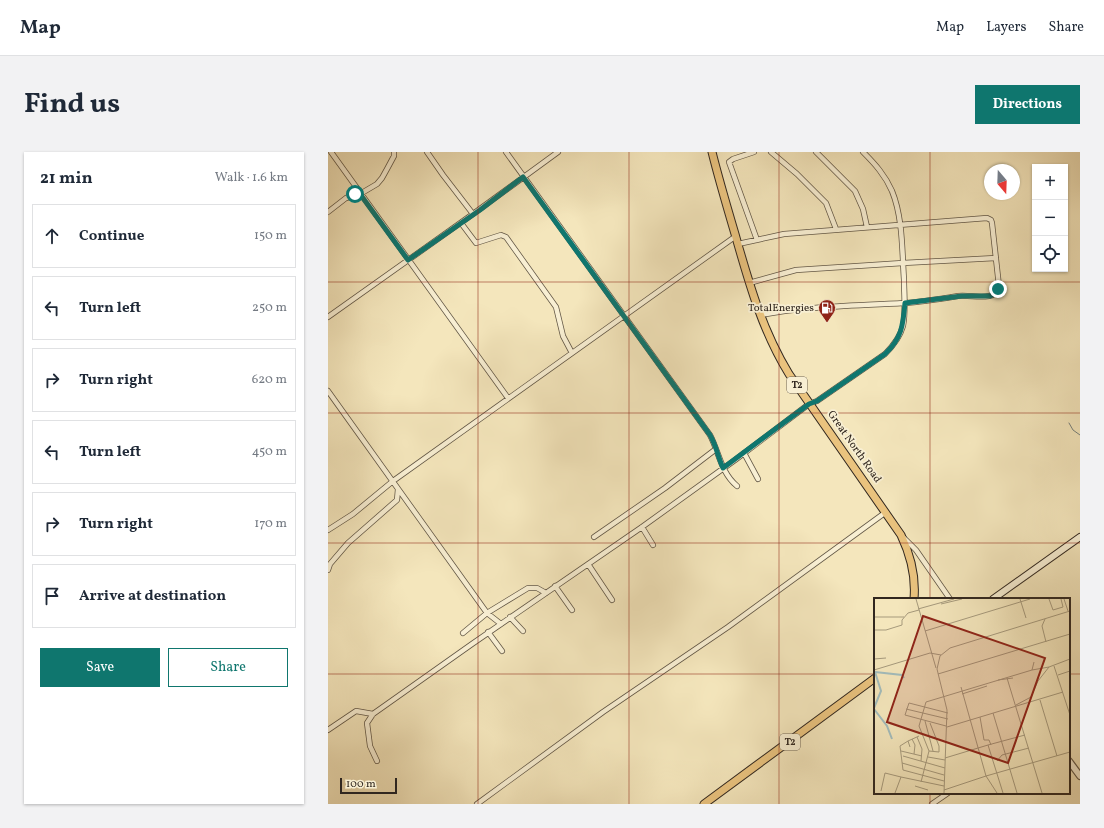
<!DOCTYPE html>
<meta charset="utf-8">
<style>
:root{--surface:#fff;--page:#f2f2f3;--text:#1f2937;--muted:#747a83;--line:#e0e1e3;--accent:#0f766e}
body{margin:0;font-family:Vollkorn,serif;background:var(--page);color:var(--text)}
.controls{position:absolute;right:12px;top:12px;display:grid;overflow:hidden;border-radius:0px;box-shadow:0 1px 3px #0004}
.controls button{width:36px;height:36px;display:grid;place-items:center;padding:0;border:0;border-bottom:1px solid var(--line);background:var(--surface);color:var(--text);font:20px sans-serif}
.compass{position:absolute;left:656px;top:12px;width:36px;height:36px;border-radius:50%;background:var(--surface);box-shadow:0 1px 3px #0004;rotate:161deg}
.scale{position:absolute;left:12px;bottom:10px;width:57px;box-sizing:border-box;padding-left:4px;border:2px solid #31271f;border-top:0;font-size:11px;line-height:14px;white-space:nowrap;color:#31271f;-webkit-text-stroke:3px #f8efd3;paint-order:stroke}
.stop{position:absolute;width:12px;height:12px;margin:-9px;border:3px solid #0f766e;border-radius:50%;background:#fff}
.stop.end{background:#0f766e;border-color:#fff;box-shadow:0 1px 4px #0008}
.list{margin:0;padding:0;list-style:none}
h2{display:flex;justify-content:space-between;align-items:center;height:52px;margin:0;padding:0 16px;font-size:17px}
h2 small{font-size:13px;font-weight:400;color:var(--muted)}
.list li{display:grid;grid-template-columns:26px 1fr auto;gap:12px;align-items:center;box-sizing:border-box;height:64px;margin:0 8px 8px;padding:0 8px;border:1px solid var(--line);border-radius:0px}
.list b{display:block;font-size:15px;white-space:nowrap}
.list em{font-size:13px;font-style:normal;color:var(--muted)}
.actions{display:flex;gap:8px;padding:12px 16px}
.actions a{flex:1;padding:9px 0;border:1px solid var(--accent);border-radius:0px;text-align:center;font-size:14px;color:var(--accent)}
.actions .main{background:var(--accent);color:#fff}
.icon{flex:none;width:22px;height:22px;fill:none;stroke:currentColor;stroke-width:2;stroke-linecap:round;stroke-linejoin:round}
.map{position:relative;flex:none;width:752px;height:652px;overflow:hidden;border-radius:0px}
header{display:flex;align-items:center;gap:24px;box-sizing:border-box;height:56px;padding:0 20px;background:var(--surface);border-bottom:1px solid var(--line)}
header strong{font-size:19px}
nav{display:flex;gap:22px;margin-inline-start:auto;font-size:14px}
.intro{display:flex;align-items:center;justify-content:space-between;box-sizing:border-box;height:96px;padding:0 24px}
h1{margin:0;font-size:28px}
.button{padding:10px 18px;border-radius:0px;background:var(--accent);color:#fff;font-size:14px;font-weight:700}
main{display:flex;gap:24px;padding:0 24px}
aside{flex:1;background:var(--surface);border-radius:0px;box-shadow:0 1px 3px #0004}
.map>svg:first-child{display:block}
</style>
<header>
<strong>Map</strong>
<nav><a>Map</a><a>Layers</a><a>Share</a></nav>
</header>
<div class="intro"><h1>Find us</h1><a class="button">Directions</a></div>
<main>
<aside>
<h2>21 min<small>Walk · 1.6 km</small></h2>
<ul class="list">
<li><svg class="icon" aria-label="ahead" viewBox="0 0 24 24"><path d="M12 20V5M6 11l6-6 6 6"/></svg><div><b>Continue</b></div><em>150 m</em></li>
<li><svg class="icon" aria-label="left" viewBox="0 0 24 24"><path d="M17 20v-9H6M10 6l-5 5 5 5"/></svg><div><b>Turn left</b></div><em>250 m</em></li>
<li><svg class="icon" aria-label="right" viewBox="0 0 24 24"><path d="M7 20v-9h11M14 6l5 5-5 5"/></svg><div><b>Turn right</b></div><em>620 m</em></li>
<li><svg class="icon" aria-label="left" viewBox="0 0 24 24"><path d="M17 20v-9H6M10 6l-5 5 5 5"/></svg><div><b>Turn left</b></div><em>450 m</em></li>
<li><svg class="icon" aria-label="right" viewBox="0 0 24 24"><path d="M7 20v-9h11M14 6l5 5-5 5"/></svg><div><b>Turn right</b></div><em>170 m</em></li>
<li><svg class="icon" aria-label="arrive" viewBox="0 0 24 24"><path d="M6 21V4h12l-3 4 3 4H6"/></svg><div><b>Arrive at destination</b></div></li>
</ul>
<div class="actions"><a class="main">Save</a><a>Share</a></div>
</aside>
<div class="map">
<svg width="752" height="652" viewBox="0 0 752 652">
<rect width="100%" height="100%" fill="#f4e6bc"/>
<filter id="stains"><feTurbulence type="fractalNoise" baseFrequency=".005" numOctaves="4"/><feColorMatrix values="0 0 0 0 .2 0 0 0 0 .09 0 0 0 0 .02 0 0 0 .5 -.17"/></filter>
<radialGradient id="worn" r=".72"><stop offset=".6" stop-color="#630" stop-opacity="0"/><stop offset="1" stop-color="#630" stop-opacity=".3"/></radialGradient>
<g fill="none" stroke-linecap="round" stroke-linejoin="round">
<path stroke="#75807d" stroke-width="1" d="M741,271L745,278L752,283"/>
<g stroke="#625746" stroke-width="6">
<path id="minor" d="M3,0L180,246
M99,0L115,23L145,62L230,0
M178,0L382,283C391,300 393,321 409,334
M426,0L405,7L401,10L429,88
M443,0L469,22L498,51L508,77
M488,0L527,39L535,57L539,75
M0,60L18,46L32,42L49,32L54,26L59,17L66,4V0
M133,71L148,91L173,83L178,85L228,155L235,184L244,201
M410,92L456,82L659,66L663,68L664,71L671,134C670,140 667,143 661,144C651,146 641,143 630,144C612,147 594,150 576,151C527,154 480,154 432,163
M421,131L468,118L575,111L668,106
M0,165L145,62
M0,239L159,461L173,472
M416,301L430,327
M314,375L325,393
M0,378L25,362L65,329L408,84
M266,385L337,336L388,297
M576,386L588,398L622,447
M260,412L284,448
M0,418L2,412L20,391L69,348L70,337
M227,434L244,458
M182,465L195,479
M160,480L174,499
M135,481L159,461L200,436H209L218,441
M0,578L28,559L45,562
M49,609L42,594L39,571L45,562L144,492L314,375L407,308L481,252L489,249L557,202C565,194 572,185 575,174C578,159 576,142 576,128C574,99 575,66 564,39C557,23 547,12 535,0
M149,652L275,560L400,475L558,360
M604,652L620,641"/>
</g>
<g stroke="#625746" stroke-width="8">
<path id="tertiary" d="M741,609L752,624"/>
</g>
<g stroke="#31271f" stroke-width="8">
<path id="secondary" d="M665,447L752,385"/>
</g>
<g stroke="#31271f" stroke-width="9">
<path id="trunk" d="M384,0C391,28 399,55 407,82C421,131 434,178 461,222L573,383C583,404 588,424 586,447
M376,652L547,526"/>
</g>
<use href="#minor" stroke="#f8efd3" stroke-width="4.5"/>
<use href="#tertiary" stroke="#f8efd3" stroke-width="5.5"/>
<use href="#secondary" stroke="#f8efd3" stroke-width="6"/>
<use href="#trunk" stroke="#eac37e" stroke-width="7"/>
</g>
<g fill="none" stroke-linecap="round" stroke-linejoin="round">
<path stroke="#0f766e" stroke-width="5" d="M27,42H32L80,108L152,58L195,25L382,283C388,293 390,305 395,316L481,252L489,249L557,202C574,186 575,173 577,151L634,144H662L667,141L670,137"/>
</g>
<path fill="none" stroke="#8f2418" stroke-width="1" stroke-opacity="0.55" d="M150,0V652M301,0V652M451,0V652M602,0V447M0,130H752M0,261H752M0,391H752M0,522H547M741,522H752M602,641V652"/>
<defs>
<g id="fuel-pin" transform="scale(0.9)"><path d="M0 17L-7.5 6A9.5 9.5 0 1 1 7.5 6Z" fill="#8f2418" stroke="#f8efd3"/><path d="M-5.5-6h7V0h2V4h1.3V-2.5L3-4.5l.8-.8L6-3V5H2.5V1h-1V6h-7ZM-4.2-4.7v3.2H.2V-4.7Z" fill="#fff"/></g>
</defs>
<g fill-rule="evenodd">
<use href="#fuel-pin" x="499" y="156"/>
</g>
<g text-anchor="middle" dominant-baseline="central" stroke-width="3.5" stroke-linejoin="round" paint-order="stroke">
<g fill="#f8efd3" stroke="#6d6355" stroke-width="1">
<rect x="459" y="225" width="20" height="16" rx="3"/>
<rect x="452" y="582" width="20" height="16" rx="3"/>
</g>
<g font-size="10" font-weight="bold" fill="#31271f">
<text x="469" y="233">T2</text>
<text x="462" y="590">T2</text>
</g>
<g font-size="11" fill="#31271f" stroke="#f8efd3" text-anchor="end">
<text x="486" y="156">TotalEnergies</text>
</g>
<g font-size="11" fill="#31271f" stroke="#f8efd3">
<text transform="translate(526 295) rotate(55)">Great North Road</text>
</g>
</g>
<g transform="translate(546 446)">
<rect width="196" height="196" fill="#f4e6bc"/>
<path fill="none" stroke="#a2bcbc" stroke-width="2" d="M1,74L28,77L30,80M0,110L7,93L1,74M0,111L13,128L18,141"/>
<path fill="none" stroke="#a69a7d" stroke-width="1" d="M42,1L62,70M146,1L152,20M175,1L179,12L189,9L187,1M190,1L194,13M67,6L88,1M44,11L80,1M0,19H30M171,21L168,28L172,44M0,32H12L28,27V22L34,15L45,12M51,33L156,1M0,61L12,60M180,68L196,117M0,72L56,55L67,57M158,72L175,69L196,61M64,76L196,36M184,77L196,73M133,80L168,195M124,82L139,80M88,96L113,88M166,102L183,158M142,107L157,99L164,83L175,69M32,111L74,121M119,115L143,195M106,119L110,142H115L117,147M51,123L59,153M72,128L31,117L35,105L74,115M73,129L189,94M43,139L48,151L47,163M38,141L41,147L40,156M34,143L26,148L29,172L70,183M114,147L151,137M36,149L34,143L45,138M27,153L48,158M55,153L65,154V148L56,125M29,158L71,170M54,159L71,162M71,160L114,147L129,195M123,163L128,157L155,150M28,165L70,177M47,184L55,153L45,128L52,104L158,72L160,64M41,188L54,192M70,192L112,178L87,89M7,193L11,175L27,179M21,195L27,179L70,188M70,195L73,112L63,71L66,58L76,50L196,13M123,195L112,178L196,154"/>
<path fill="#8f2418" fill-opacity="0.15" stroke="#8f2418" stroke-width="2" d="M49,18L171,60L134,165L13,124Z"/>
<rect width="196" height="196" fill="none" stroke="#31271f" stroke-width="2"/>
</g>
<rect width="100%" height="100%" filter="url(#stains)"/>
<rect width="100%" height="100%" fill="url(#worn)"/>
</svg>
<div class="controls">
<button>+</button>
<button>−</button>
<button><svg class="icon" aria-label="locate" viewBox="0 0 24 24"><circle cx="12" cy="12" r="6"/><path d="M12 2v4M12 18v4M2 12h4M18 12h4"/></svg></button>
</div>
<svg class="compass" viewBox="-18 -18 36 36"><path d="M0-13l5 13h-10z" fill="#e53935"/><path d="M0 13l5-13h-10z" fill="#747a83"/></svg>
<div class="scale">100 m</div>
<div class="stop" style="left:27px;top:42px"></div>
<div class="stop end" style="left:670px;top:137px"></div>
</div>
</main>
